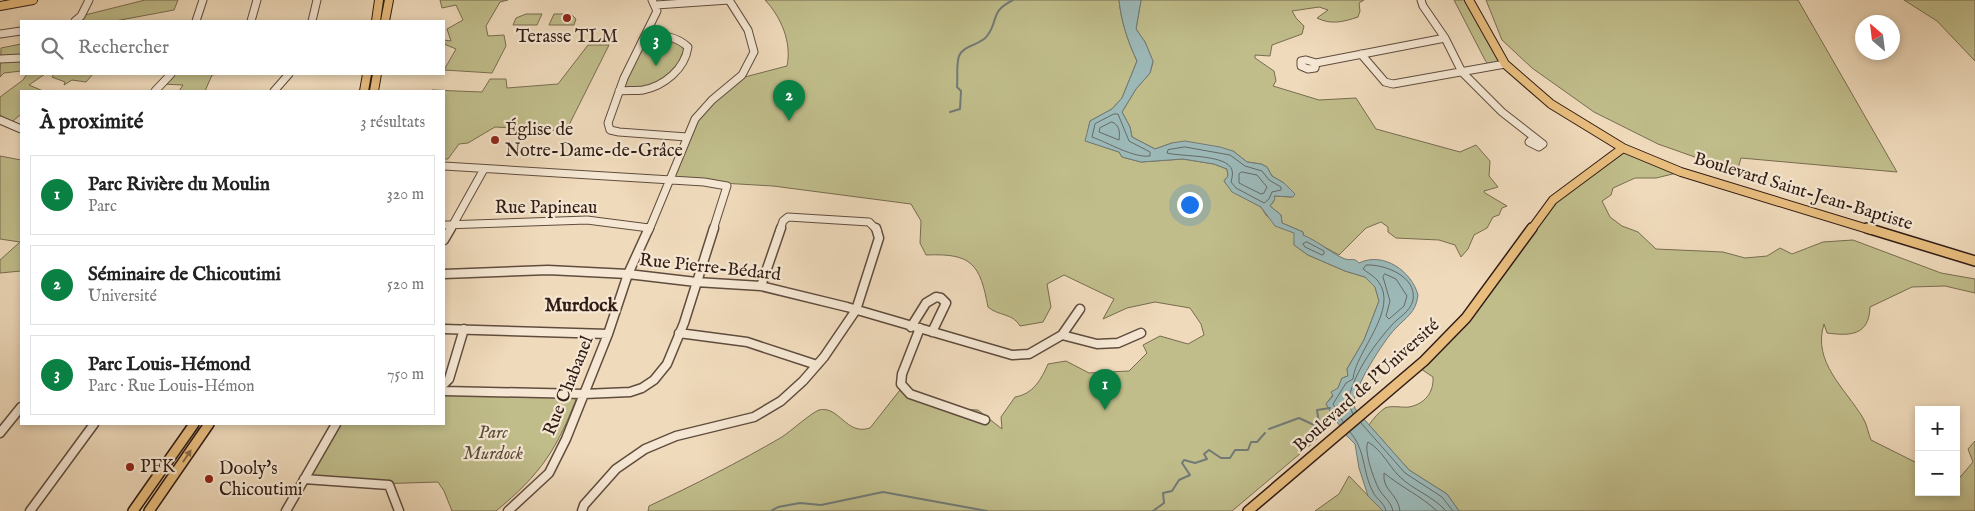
<!DOCTYPE html>
<html lang="fr">
<meta charset="utf-8">
<style>
:root{--surface:#fff;--page:#f6f6f6;--text:#222;--muted:#767676;--line:#e0e0e0;--accent:#0b8043}
body{margin:0;font-family:"IM FELL English",serif;background:var(--page);color:var(--text)}
.controls{position:absolute;right:15px;bottom:15px;display:grid;overflow:hidden;border-radius:0px;box-shadow:0 2px 8px #0003}
.controls button{width:45px;height:45px;display:grid;place-items:center;padding:0;border:0;border-bottom:1px solid var(--line);background:var(--surface);color:var(--text);font:25px sans-serif}
.compass{position:absolute;left:1855px;top:15px;width:45px;height:45px;border-radius:50%;background:var(--surface);box-shadow:0 2px 8px #0003;rotate:332deg}
.you{position:absolute;left:1189px;top:204px;width:18px;height:18px;margin:-12px;border:4px solid #fff;border-radius:50%;background:#1a73e8;box-shadow:0 0 0 8px #1a73e833}
.badge{display:grid;place-items:center;width:32px;height:32px;border-radius:50%;background:var(--accent);color:#fff;font-size:16px;font-weight:700}
.pin{position:absolute;translate:-50% -41px;filter:drop-shadow(0 1px 2px #0008)}
.pin::after{content:'';position:absolute;top:26px;width:18px;height:15px;background:inherit;clip-path:polygon(0 0,100% 0,50% 100%)}
.list{margin:0;padding:0;list-style:none}
h2{display:flex;justify-content:space-between;align-items:center;height:65px;margin:0;padding:0 20px;font-size:21px}
h2 small{font-size:16px;font-weight:400;color:var(--muted)}
.list li{display:grid;grid-template-columns:32px 1fr auto;gap:15px;align-items:center;box-sizing:border-box;height:80px;margin:0 10px 10px;padding:0 10px;border:1px solid var(--line);border-radius:0px}
.list b{display:block;font-size:19px;white-space:nowrap}
.list p{margin:0;font-size:16px;white-space:nowrap;color:var(--muted)}
.list em{font-size:16px;font-style:normal;color:var(--muted)}
.icon{flex:none;width:28px;height:28px;fill:none;stroke:currentColor;stroke-width:2;stroke-linecap:round;stroke-linejoin:round}
.map{position:relative;flex:none;width:1975px;height:511px;overflow:hidden}
.search{position:absolute;background:var(--surface);box-shadow:0 2px 8px #0003;left:20px;top:20px;width:425px;height:55px;display:flex;align-items:center;gap:12px;box-sizing:border-box;padding:0 18px;border-radius:0px;color:var(--muted);font-size:19px}
.panel{position:absolute;background:var(--surface);box-shadow:0 2px 8px #0003;left:20px;top:90px;width:425px;height:335px;border-radius:0px}
.map>svg:first-child{display:block}
</style>
<div class="map">
<svg width="1975" height="511" viewBox="0 0 1975 511">
<rect width="100%" height="100%" fill="#efdabb"/>
<filter id="stains"><feTurbulence type="fractalNoise" baseFrequency=".004" numOctaves="4"/><feColorMatrix values="0 0 0 0 .2 0 0 0 0 .09 0 0 0 0 .02 0 0 0 .5 -.17"/></filter>
<radialGradient id="worn" r=".72"><stop offset=".6" stop-color="#630" stop-opacity="0"/><stop offset="1" stop-color="#630" stop-opacity=".3"/></radialGradient>
<path fill="#c0bd8b" stroke="#786c50" d="M145,0H178L174,10L115,21H75L81,16Z
M440,0H508L500,2L486,26L488,36L504,35L506,46L492,73L444,70L456,49L444,44V40L451,41L447,29L463,20L456,5L442,8Z
M765,0H1119C1121,21 1128,42 1137,61L1122,98L1112,109L1090,121L1086,141L1119,152L1122,157L1141,162L1183,159L1214,164L1227,169L1228,176L1224,181L1232,191L1261,207L1266,215L1279,227L1295,233L1294,245L1308,255L1345,271L1365,277L1375,287L1379,301L1364,340L1347,369L1348,376L1342,378L1338,388L1326,404L1334,417L1314,442L1232,511H648L649,506C694,485 739,462 782,437C791,431 811,413 819,410C839,405 846,436 870,428L900,390L955,409L978,410L1002,429L1001,417L1015,397C1033,394 1041,380 1048,364L1066,361L1089,373L1129,371L1147,353L1143,345L1160,336L1188,344L1204,335L1201,324L1190,308L1155,302L1127,308L1103,319L1114,299L1064,275L1047,284L1051,307L1043,322L1020,326C1013,313 998,316 988,307C980,264 972,253 926,255L920,243L921,221L911,204L773,186L669,180L695,119L737,79L787,66C792,42 781,17 765,0Z
M1141,0H1364L1359,3L1360,11L1358,17C1343,22 1331,25 1317,18L1328,10L1319,7L1292,11L1296,18L1304,26L1302,34L1272,45L1270,56L1255,55V58L1274,71L1276,81L1273,86L1319,100L1356,98L1376,129L1460,152L1476,145L1490,161L1489,176L1498,187L1484,191L1485,193L1507,206L1502,208L1499,215L1493,217L1487,228L1474,235L1468,249L1461,257L1455,245L1439,240L1396,238L1388,232V227L1381,222L1366,228L1339,255L1303,235V232L1282,223L1281,215L1270,206L1274,201L1273,196L1292,197L1295,194L1284,183L1272,176L1267,167L1261,164L1247,162L1233,151L1172,143L1155,149L1132,137L1130,127L1122,112L1136,89L1150,73L1153,62L1145,42L1136,29Z
M1454,0H1469L1505,64L1491,68L1485,60Z
M1486,0H1798L1897,172L1741,158L1737,172L1658,144L1594,112L1532,68L1502,40Z
M1904,0H1975V61L1937,21Z
M526,14H542L537,25H513L516,18Z
M554,14H571L576,19L574,25H549Z
M646,34L664,35L688,47L680,69L643,90L619,91Z
M21,44V71L4,73L0,77L1,48Z
M588,45H609L566,131L495,127L468,143L459,144L448,159H444V91H431L432,90L482,92L490,79H506L507,88L558,84Z
M27,74H45L29,85L43,91H21V114L12,122L0,115V97L23,80Z
M54,74H93L86,82L72,80L64,85L65,82L52,77Z
M171,74H220L212,75L205,91H179L183,85L161,84Z
M1623,148L1681,172L1656,178H1635L1613,188L1611,195L1602,201L1610,217L1622,226L1638,232L1656,249L1723,252L1745,258L1767,256L1780,248L1792,254L1823,242L1853,240L1941,273L1975,279V293L1945,286L1912,287L1870,307C1869,336 1850,336 1827,333L1824,324C1812,362 1845,388 1863,418C1867,424 1868,433 1871,440L1919,464V492H1956V482L1973,462L1968,449L1975,441V511H1459L1447,494L1409,470L1369,425C1373,419 1379,412 1385,408C1392,405 1402,408 1409,407C1425,404 1434,392 1433,377L1418,367L1466,318L1553,200Z
M0,156L21,160V271L0,273V260L20,242L0,239Z
M444,391L578,394C558,448 541,474 496,511H452L444,491L438,482L374,484L307,479L337,424H444Z
M1349,476L1383,511H1315L1339,494Z"/>
<path fill="#9cb9b8" stroke="#717a76" d="M1119,0H1141L1136,29L1145,42L1153,61L1150,73L1136,89L1122,112L1130,127L1132,137L1155,149L1172,143L1185,141L1220,147L1233,151L1247,162L1261,164L1267,167L1272,176L1284,183L1295,194L1293,197L1274,196L1275,199L1270,206L1281,215L1282,223L1303,232V235C1318,241 1332,254 1345,259C1351,261 1354,257 1359,263C1384,251 1412,272 1418,295C1416,313 1406,317 1395,329C1384,340 1353,389 1354,403C1354,406 1355,408 1356,410L1409,470L1447,494L1459,511H1383L1368,496L1359,468L1355,444L1344,433L1326,404L1333,396L1331,392L1338,388L1342,378L1348,376L1347,369L1364,340L1379,301L1375,287L1365,277L1345,271L1308,255L1294,245V233L1275,226L1261,207L1232,192L1224,181L1228,176L1227,169L1214,164L1183,159L1141,162L1122,157L1119,152L1085,141L1090,121L1112,109L1122,98L1137,61C1128,42 1121,21 1119,0Z"/>
<g fill="none" stroke-linecap="round" stroke-linejoin="round">
<path stroke="#666a66" stroke-width="1" d="M1114,114H1118L1129,141L1150,152V156C1133,158 1109,143 1092,137L1095,124Z
M1112,122C1120,125 1120,133 1119,140L1099,132L1100,128Z
M1185,147L1230,155L1245,166L1262,171L1269,180L1281,187V190L1272,192L1269,199L1264,203L1236,188L1231,182C1232,178 1233,174 1232,170C1227,154 1182,157 1167,153L1168,150Z
M1242,172L1257,175L1267,187L1264,193L1261,194L1239,183V174Z
M1307,242L1324,251V254L1322,255L1305,247L1303,244Z
M1385,274L1396,279L1407,296L1404,306L1389,319L1386,316L1390,301L1383,277Z
M1343,422L1333,404L1346,383L1353,379C1355,352 1400,309 1378,281C1374,276 1368,273 1363,269L1366,265C1384,264 1417,276 1413,300C1410,313 1398,317 1391,326C1373,346 1352,376 1348,403L1353,414
M1361,423L1405,473L1442,497L1453,511
M1350,432C1366,450 1362,471 1373,492C1376,499 1384,502 1386,511
M1393,511C1391,502 1385,498 1380,491C1375,483 1363,450 1368,442C1382,450 1388,465 1399,476C1413,490 1433,496 1446,511
M1400,511C1398,493 1382,491 1384,473C1401,487 1421,496 1437,511"/>
<path stroke="#717a76" stroke-width="2" d="M950,112L960,109L961,91L957,87C958,77 956,65 959,56C963,45 981,45 987,36C999,21 989,12 1013,0
M1269,429L1299,418L1314,425L1319,423L1317,410L1330,408
M771,511L778,507L800,503L821,505L883,492L987,511
M1153,511L1164,503L1163,493L1172,491L1179,480L1190,475L1182,463L1184,460L1195,463L1207,459L1204,454L1209,450L1221,458H1230L1235,450H1248L1251,442H1257L1265,433"/>
<g stroke="#604c3e" stroke-width="9">
<path id="minor-far1" d="M652,0L657,11L624,78L608,123L610,130L619,132L687,137
M1421,0L1423,6L1445,38L1462,72L1502,112L1534,137
M656,5L729,0
M75,21L81,16L89,0
M196,21L203,0
M251,21L257,0
M312,21L317,0
M0,34L21,31
M1361,54L1385,82L1393,84L1505,64
M0,59L21,58
M1306,60L1316,63L1315,68L1308,69L1301,66V61Z
M1316,63L1445,38
M155,91L171,74
M274,91L289,74
M619,91C627,90 635,91 643,90C664,86 685,69 688,47C676,36 662,35 646,34
M0,120L21,129
M1534,137L1543,144L1539,147L1529,142Z
M444,166L704,182L727,186L713,230
M444,225L587,220L649,228
M450,230L484,169
M649,230L695,119L712,100L742,75L754,52L748,30L729,0
M780,230L783,221L788,217L869,222L877,230"/>
</g>
<g stroke="#604c3e" stroke-width="11">
<path id="minor" d="M444,240L451,228
M444,274L548,270L628,274L696,282L761,286L847,307L1012,355L1029,354L1062,335L1097,344L1118,343L1141,333
M761,286L781,228
M911,327L926,303L936,297L941,298L946,303L932,332
M920,328L902,374L901,384L910,394L985,420
M444,329L608,334
M679,333L747,342L817,365
M1062,335L1080,309
M444,384L449,379L464,329
M444,391L584,394L630,392L642,388L654,380L667,364L684,323L714,228
M0,433L21,407
M304,479L389,485L399,511
M30,511L94,424
M286,511L336,424
M508,511L549,473L566,439L608,334L628,274L649,228
M582,511L584,505L616,469L645,449L676,436L754,417L781,401L803,381L824,357L856,310L879,238L876,228"/>
</g>
<g stroke="#301c14" stroke-width="10">
<path id="major-far1" d="M1469,0L1505,64L1551,104L1623,148L1681,172L1871,230
M0,6L33,0
M376,21L379,0
M385,21L389,0
M364,91L367,74
M374,91L377,74
M1531,230L1553,200L1623,148"/>
</g>
<g stroke="#301c14" stroke-width="12">
<path id="major" d="M1867,228L1975,261
M133,511L194,424
M149,511L209,424
M1248,511L1424,361L1466,318L1532,228"/>
</g>
<use href="#minor-far1" stroke="#f5e7d3" stroke-width="7"/>
<use href="#minor" stroke="#f5e7d3" stroke-width="8"/>
<use href="#major-far1" stroke="#e8bd7e" stroke-width="8"/>
<use href="#major" stroke="#e8bd7e" stroke-width="9"/>
</g>
<defs><path id="oneway-solid" d="M-6-.8H1V-3.2L6.5 0L1 3.2V.8H-6Z" transform="scale(1.25)"/></defs>
<use fill="#8c6c49" href="#oneway-solid" transform="translate(187 456) rotate(-56)"/>
<g fill="#8f2418" stroke="#f5e7d3" stroke-width="2">
<circle cx="567" cy="18" r="5"/>
<circle cx="495" cy="140" r="5"/>
<circle cx="130" cy="467" r="5"/>
<circle cx="209" cy="479" r="5"/>
</g>
<g text-anchor="middle" dominant-baseline="central" stroke-width="4.5" stroke-linejoin="round" paint-order="stroke">
<g font-size="18" fill="#301c14" stroke="#f5e7d3" text-anchor="start">
<text x="567" y="37" text-anchor="middle">Terasse TLM</text>
<text x="505" y="130">Église de<tspan x="505" dy="21">Notre-Dame-de-Grâce</tspan></text>
<text x="140" y="467">PFK</text>
<text x="219" y="469">Dooly's<tspan x="219" dy="21">Chicoutimi</tspan></text>
</g>
<g font-size="18" fill="#301c14" stroke="#f5e7d3">
<text transform="translate(1803 192) rotate(17)">Boulevard Saint-Jean-Baptiste</text>
<text x="546" y="208">Rue Papineau</text>
<text transform="translate(710 268) rotate(6)">Rue Pierre-Bédard</text>
<text transform="translate(569 386) rotate(-68)">Rue Chabanel</text>
<text transform="translate(1367 386) rotate(-42)">Boulevard de l'Université</text>
</g>
<g font-size="18" font-style="italic" fill="#5b4c38" stroke="#f5e7d3">
<text x="493" y="433">Parc<tspan x="493" dy="21">Murdock</tspan></text>
</g>
<g font-size="19" font-weight="bold" fill="#301c14" stroke="#f5e7d3">
<text x="581" y="306">Murdock</text>
</g>
</g>
<rect width="100%" height="100%" filter="url(#stains)"/>
<rect width="100%" height="100%" fill="url(#worn)"/>
</svg>
<div class="controls">
<button>+</button>
<button>−</button>
</div>
<svg class="compass" viewBox="-18 -18 36 36"><path d="M0-13l5 13h-10z" fill="#e53935"/><path d="M0 13l5-13h-10z" fill="#767676"/></svg>
<div class="you"></div>
<div class="pin badge" style="left:1105px;top:410px">1</div>
<div class="pin badge" style="left:789px;top:121px">2</div>
<div class="pin badge" style="left:656px;top:66px">3</div>
<div class="search"><svg class="icon" aria-label="search" viewBox="0 0 24 24"><circle cx="10" cy="10" r="6"/><path d="M15 15l6 6"/></svg>Rechercher</div>
<section class="panel">
<h2>À proximité<small>3 résultats</small></h2>
<ul class="list">
<li><span class="badge">1</span><div><b>Parc Rivière du Moulin</b><p>Parc</p></div><em>320 m</em></li>
<li><span class="badge">2</span><div><b>Séminaire de Chicoutimi</b><p>Université</p></div><em>520 m</em></li>
<li><span class="badge">3</span><div><b>Parc Louis-Hémond</b><p>Parc · Rue Louis-Hémon</p></div><em>750 m</em></li>
</ul>
</section>
</div>
